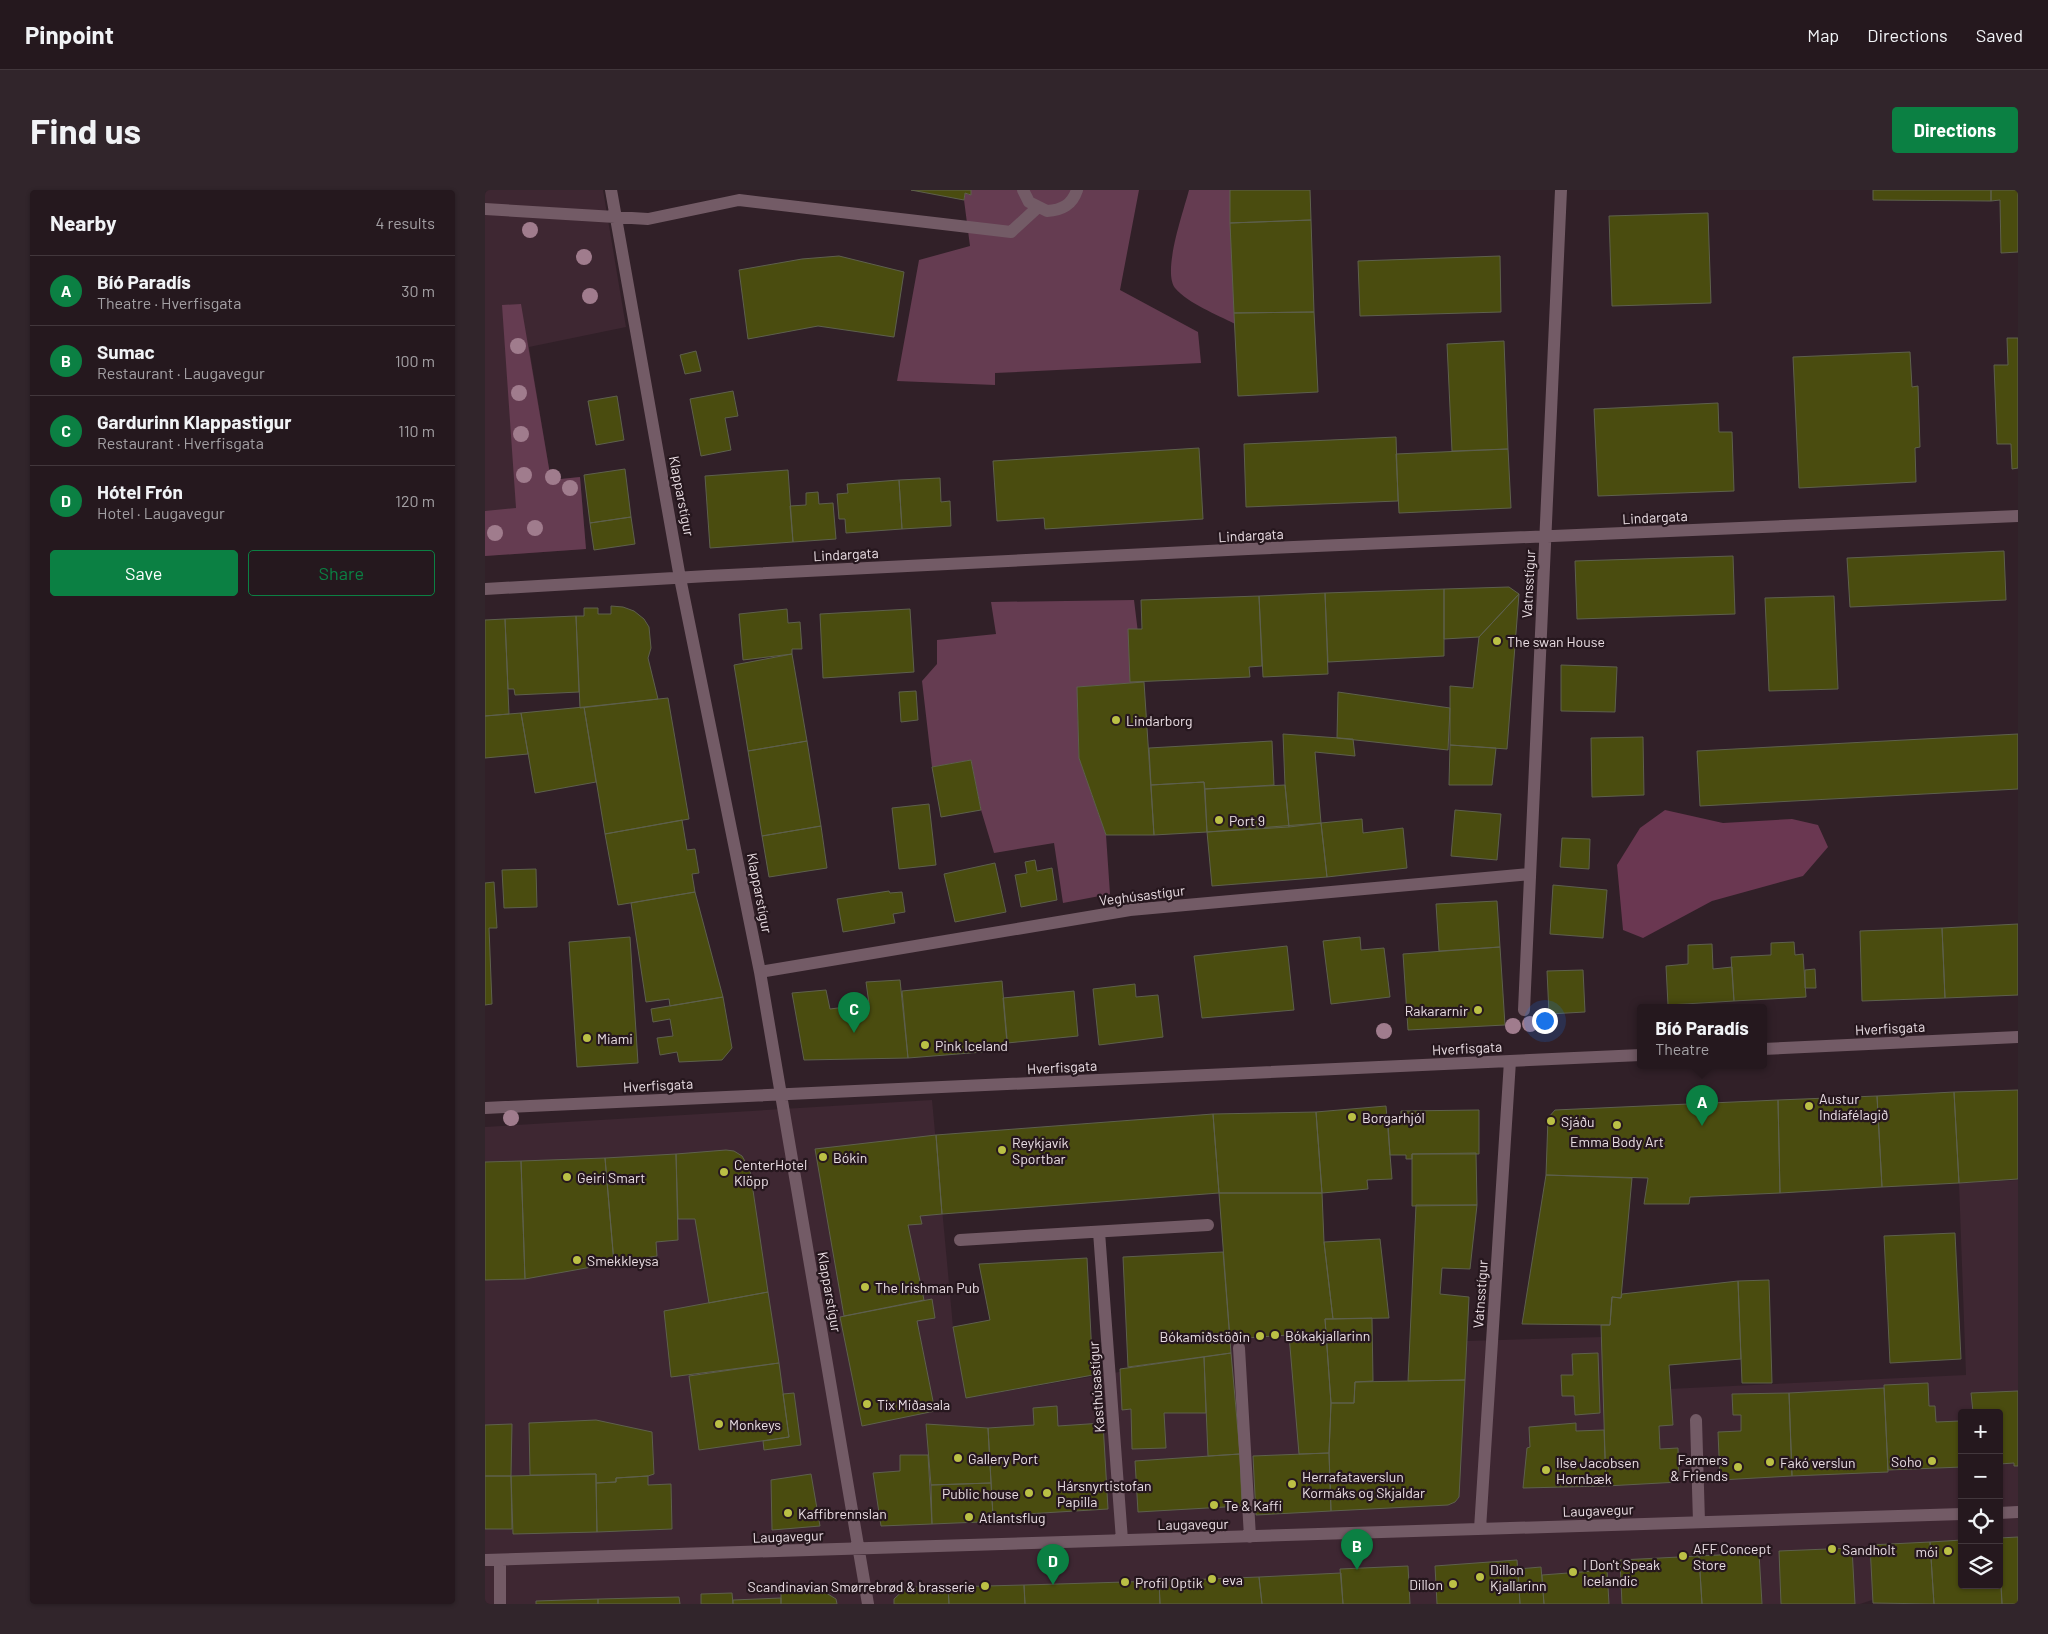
<!DOCTYPE html>
<meta charset="utf-8">
<style>
:root{--surface:#25181e;--page:#31252b;--text:#f1f3f6;--muted:#a3a0a4;--line:#42373c;--accent:#0b8043}
body{margin:0;font-family:Barlow,sans-serif;background:var(--page);color:var(--text)}
.controls{position:absolute;right:15px;bottom:15px;display:grid;overflow:hidden;border-radius:5px;box-shadow:0 1px 4px #0004}
.controls button{width:45px;height:45px;display:grid;place-items:center;padding:0;border:0;border-bottom:1px solid var(--line);background:var(--surface);color:var(--text);font:25px sans-serif}
.you{position:absolute;left:1059px;top:830px;width:18px;height:18px;margin:-12px;border:4px solid #fff;border-radius:50%;background:#1a73e8;box-shadow:0 0 0 8px #1a73e833}
.badge{display:grid;place-items:center;width:32px;height:32px;border-radius:50%;background:var(--accent);color:#fff;font-size:16px;font-weight:700}
.pin{position:absolute;translate:-50% -41px;filter:drop-shadow(0 1px 2px #0008)}
.pin::after{content:'';position:absolute;top:26px;width:18px;height:15px;background:inherit;clip-path:polygon(0 0,100% 0,50% 100%)}
.popup{position:absolute;left:1152px;top:814px;width:130px;height:65px;box-sizing:border-box;display:grid;place-content:center;border-radius:5px;background:var(--surface);filter:drop-shadow(0 1px 4px #0005);font-size:16px;white-space:nowrap;color:var(--muted)}
.popup b{font-size:19px;color:var(--text)}
.popup::after{content:'';position:absolute;left:50%;top:100%;margin-left:-10px;border:10px solid transparent;border-top-color:var(--surface)}
.list{margin:0;padding:0;list-style:none}
h2{display:flex;justify-content:space-between;align-items:center;height:65px;margin:0;padding:0 20px;font-size:21px}
h2 small{font-size:16px;font-weight:400;color:var(--muted)}
.list li{display:grid;grid-template-columns:32px 1fr auto;gap:15px;align-items:center;box-sizing:border-box;height:70px;padding:0 20px;border-top:1px solid var(--line)}
.list b{display:block;font-size:19px;white-space:nowrap}
.list p{margin:0;font-size:16px;white-space:nowrap;color:var(--muted)}
.list em{font-size:16px;font-style:normal;color:var(--muted)}
.actions{display:flex;gap:10px;padding:15px 20px}
.actions a{flex:1;padding:11px 0;border:1px solid var(--accent);border-radius:5px;text-align:center;font-size:18px;color:var(--accent)}
.actions .main{background:var(--accent);color:#fff}
.icon{flex:none;width:28px;height:28px;fill:none;stroke:currentColor;stroke-width:2;stroke-linecap:round;stroke-linejoin:round}
.map{position:relative;flex:none;width:1533px;height:1414px;overflow:hidden;border-radius:5px}
header{display:flex;align-items:center;gap:30px;box-sizing:border-box;height:70px;padding:0 25px;background:var(--surface);border-bottom:1px solid var(--line)}
header strong{font-size:24px}
nav{display:flex;gap:28px;margin-inline-start:auto;font-size:18px}
.intro{display:flex;align-items:center;justify-content:space-between;box-sizing:border-box;height:120px;padding:0 30px}
h1{margin:0;font-size:35px}
.button{padding:12px 22px;border-radius:5px;background:var(--accent);color:#fff;font-size:18px;font-weight:700}
main{display:flex;gap:30px;padding:0 30px}
aside{flex:1;background:var(--surface);border-radius:5px;box-shadow:0 1px 4px #0004}
.map>svg:first-child{display:block}
</style>
<header>
<strong>Pinpoint</strong>
<nav><a>Map</a><a>Directions</a><a>Saved</a></nav>
</header>
<div class="intro"><h1>Find us</h1><a class="button">Directions</a></div>
<main>
<aside>
<h2>Nearby<small>4 results</small></h2>
<ul class="list">
<li><span class="badge">A</span><div><b>Bíó Paradís</b><p>Theatre · Hverfisgata</p></div><em>30 m</em></li>
<li><span class="badge">B</span><div><b>Sumac</b><p>Restaurant · Laugavegur</p></div><em>100 m</em></li>
<li><span class="badge">C</span><div><b>Gardurinn Klappastigur</b><p>Restaurant · Hverfisgata</p></div><em>110 m</em></li>
<li><span class="badge">D</span><div><b>Hótel Frón</b><p>Hotel · Laugavegur</p></div><em>120 m</em></li>
</ul>
<div class="actions"><a class="main">Save</a><a>Share</a></div>
</aside>
<div class="map">
<svg width="1533" height="1414" viewBox="0 0 1533 1414">
<rect width="100%" height="100%" fill="#312028"/>
<path fill="#3e2732" fill-rule="evenodd" d="M0,0H118L141,137L44,157L66,290L95,287L101,359L0,366Z
M447,910L468,1137L481,1208L746,1163L734,1003H837L839,1052L848,1129L840,1130L870,1192L980,1190L982,1151L1117,1147L1119,1202L1481,1185L1474,993L1533,990V1414H1388L1387,1410L1375,1414H0V937ZM1477,1223H1514V1395H1477Z"/>
<path fill="#653c51" d="M486,0H654L635,100L713,142L716,173L510,183V195L412,191L434,70L485,56L479,10L480,3L485,5Z
M704,0H746L750,134C731,124 704,114 690,98C677,81 699,20 704,0Z
M36,114L66,290L95,287L101,359L0,366V321L31,318L17,115Z
M649,410L659,492L592,497L594,568L621,645L625,704L578,713L569,653L509,663L496,620L486,570L447,577L437,491L452,474V450L511,444L506,412Z"/>
<path fill="#6a3751" d="M1180,620L1238,633L1307,629L1333,635L1343,657L1318,686L1227,711L1158,748L1138,740L1132,675L1155,638Z"/>
<path fill="#4a4c0f" stroke="#5e604d" d="M426,0H486V5L480,3L479,10Z
M745,0H825L826,30L745,33Z
M1388,0H1506V11L1388,10Z
M1506,0H1533V62L1516,63L1515,10L1506,11Z
M1223,23L1226,113L1127,116L1124,26Z
M826,30L829,122L749,123L745,33Z
M354,66L419,82L409,147L333,136L263,149L254,80L317,69Z
M1015,66L1016,122L875,126L873,71Z
M829,122L833,202L753,206L749,123Z
M1522,148H1533V278L1527,279L1526,254H1512L1509,175H1523Z
M1019,151L1023,259L967,261L962,154Z
M211,161L216,181L200,184L195,165Z
M1425,162L1427,197L1433,196L1435,257L1430,258L1431,292L1314,298L1308,167Z
M248,201L253,226L240,228L246,260L216,266L205,209Z
M132,206L139,250L111,255L103,211Z
M1233,213L1234,242H1247L1249,301L1113,306L1109,219Z
M911,247L913,311L761,317L759,254Z
M714,258L718,329L560,339L559,328L512,331L508,271Z
M1023,259L1026,318L914,323L911,264Z
M140,279L146,327L105,333L99,285Z
M303,280L308,352L225,358L220,286Z
M455,288L456,312L465,311L466,336L417,339L414,290Z
M414,290L417,339L361,343L360,329H354L352,304L363,303L362,294Z
M333,302L334,314L348,313L351,349L308,352L305,316L321,315V303Z
M146,327L150,354L109,360L105,333Z
M1519,361L1521,410L1365,417L1362,368Z
M1248,366L1250,424L1092,429L1090,371Z
M1024,397L1034,404L994,447L959,449V399Z
M959,399V466L843,472L840,403Z
M840,403L843,484L778,487L774,406Z
M1034,404L1022,559L965,555V496L988,498L994,447Z
M774,406L777,476L764,477L765,487L645,492L643,439H657L656,410Z
M1349,406L1353,499L1284,501L1280,408Z
M126,416L138,417L149,421L159,429L164,437L166,458L163,468L173,509L95,518L91,426H99V418H113V424H126Z
M302,419L303,433L315,432L317,459H307V464L258,470L254,424Z
M425,419L429,482L338,488L335,424Z
M91,426L94,502L30,505L29,499H23L20,429Z
M20,429L24,524L0,526V430Z
M307,464L322,551L263,561L249,475Z
M1076,475L1132,477L1130,522L1076,521Z
M659,492L669,645H621L594,568L592,497Z
M431,501L433,530L416,532L414,502Z
M853,502L965,518L963,560L852,548Z
M183,508L204,629L120,644L99,517Z
M99,517L111,592L50,603L36,523Z
M36,523L43,564L0,568V526Z
M798,544L868,549L870,566L830,562L836,633L804,637L800,595Z
M1533,544V599L1215,616L1212,561Z
M1158,547L1159,605L1107,607L1106,548Z
M322,551L336,636L277,646L263,561Z
M787,551L789,595L720,599L719,592L666,595L664,558Z
M965,555L1011,558L1007,595H964Z
M486,570L496,620L456,627L447,577Z
M719,592L722,642L669,645L666,595Z
M800,595L804,637L722,642L720,599Z
M444,614L451,675L414,679L407,618Z
M970,620L1016,624L1012,670L966,666Z
M877,629L878,643L918,638L922,678L842,687L836,633Z
M197,630L202,660L210,659L214,683L207,684L210,702L133,715L120,644Z
M836,633L842,687L727,696L722,642Z
M336,636L342,678L284,687L277,646Z
M1077,648L1105,649L1104,679L1075,677Z
M550,670L552,681L567,678L572,710L536,717L530,685L542,683L540,672Z
M510,673L521,722L470,732L459,684Z
M51,679L52,717L19,718L17,680Z
M9,692L12,738H4L7,814L0,815V693Z
M1068,695L1122,700L1118,748L1065,744Z
M404,701L405,703L417,702L420,722L408,724L410,733L358,742L352,709Z
M210,702L238,807L185,816L184,809L161,812L146,713Z
M1012,711L1015,757L954,761L951,714Z
M1533,734V805L1460,808L1457,738Z
M1457,738L1460,808L1377,811L1375,741Z
M145,747L153,873L92,877L84,752Z
M875,747L876,760L899,758L905,807L846,814L838,751Z
M1309,752L1310,765L1318,764L1321,807L1249,811L1246,767L1286,765V753Z
M1227,754L1228,779L1247,777L1249,811L1183,815L1181,776L1203,774V755Z
M802,756L809,820L717,828L709,766Z
M1015,757L1020,835L923,840L918,764Z
M1330,779L1331,798H1320V780Z
M1098,780L1100,822L1064,824L1062,781Z
M415,790L423,868L319,870L307,803L341,800L345,819L384,814L381,792Z
M517,791L523,860L423,868L417,801Z
M650,794L651,807L673,805L678,847L614,855L608,799Z
M589,801L593,846L522,853L518,808Z
M238,807L247,858L237,870L194,872L192,862L175,865L172,848L188,846L185,829L168,832L166,819Z
M1533,900V989L1474,993L1469,902Z
M1469,902L1474,993L1397,997L1392,906Z
M1392,906L1397,997L1295,1003L1293,910Z
M1293,910L1295,1003L1205,1007L1204,1014H1159L1163,988L1061,985L1063,928L1070,920Z
M901,916L907,989L882,990L883,999L837,1003L831,922Z
M994,920V964H927V969H921V965H905L903,933L916,932V921Z
M831,922L837,1003H734L728,924Z
M728,924L734,1003L457,1024L451,945Z
M451,945L457,1024L435,1026L437,1034L423,1035L439,1110L359,1126L330,959Z
M241,960L249,961L257,966L265,980L283,1102L224,1113L210,1029H193L191,964Z
M991,963L992,1015L927,1016V964Z
M191,964L193,1050L171,1052L172,1066L129,1073L120,968Z
M120,968L129,1073L40,1089L36,971Z
M36,971L40,1089L0,1090V972Z
M1061,985L1147,988L1136,1108L1127,1107L1125,1135L1037,1134Z
M734,1003H837L839,1052L848,1129H840L846,1213L844,1263L814,1264L804,1145L745,1149Z
M931,1015H992L985,1079L957,1078L955,1104L984,1107L980,1190L923,1191Z
M1470,1043L1476,1169L1405,1173L1399,1046Z
M895,1049L904,1128L848,1129L839,1052Z
M738,1062L746,1163L643,1177L638,1067Z
M602,1068L608,1185L481,1208L468,1137L505,1130L494,1074Z
M1284,1090L1287,1193H1257L1253,1091Z
M1253,1091L1256,1169L1184,1175L1188,1235L1174,1236L1175,1259L1193,1258L1194,1292L1121,1296L1116,1135H1125L1127,1107L1136,1108L1137,1104Z
M283,1102L294,1173L186,1187L179,1121Z
M447,1109L450,1128L432,1131L450,1221L377,1236L355,1127Z
M887,1128L888,1191L870,1192L869,1213H846L840,1129Z
M746,1163L755,1264L723,1266L719,1167Z
M1113,1163L1115,1223L1090,1225L1089,1206H1077L1076,1185H1088L1087,1164Z
M719,1167L721,1223H679L681,1258L647,1259L646,1219L637,1220L635,1179Z
M294,1173L304,1247L214,1260L204,1186Z
M980,1190L974,1307L970,1312L963,1315L846,1321L844,1263L846,1213H869L870,1192Z
M1443,1193L1444,1216H1450L1451,1232L1475,1231L1477,1277L1403,1280L1399,1195Z
M1399,1198L1403,1282L1307,1286L1304,1203Z
M1533,1201V1276H1529V1273L1514,1274V1223H1486L1488,1222L1486,1203Z
M309,1203L316,1255L279,1260L278,1251L304,1247L298,1204Z
M1304,1203L1307,1286L1235,1290L1233,1242L1256,1241V1225H1248L1247,1204Z
M572,1216L573,1236L618,1233L623,1319L508,1326L503,1238L549,1235L548,1218Z
M111,1230L167,1242L169,1284L163,1286L131,1288V1292L111,1293V1284L45,1285L44,1233Z
M1091,1233V1241L1119,1240L1121,1296L1038,1298L1042,1258L1045,1257L1044,1237Z
M27,1234L26,1286H0V1235Z
M441,1234L503,1238L506,1293L446,1295Z
M844,1263L846,1321L771,1325L768,1266Z
M755,1264L757,1316L653,1322L650,1271Z
M415,1265H443L447,1334L396,1336L388,1283L415,1281Z
M111,1284L112,1342L28,1344L26,1286Z
M326,1284L335,1336L287,1340L286,1290Z
M0,1286H26L27,1339H0Z
M163,1286V1295L186,1294L187,1339L112,1342L111,1293L131,1292V1288Z
M506,1293L508,1326L495,1328V1332L447,1334L446,1295Z
M1533,1347V1414H1517L1514,1348Z
M1477,1350V1395H1514V1364L1517,1414H1449L1445,1352Z
M1445,1352L1449,1414L1388,1413L1385,1355Z
M1367,1358L1370,1414H1296L1294,1361Z
M1274,1363L1277,1414H1217L1214,1366Z
M1214,1366L1217,1414H1137L1135,1370Z
M1032,1370L1035,1414H952L950,1376Z
M923,1376L925,1414H858L855,1379Z
M1056,1377L1059,1414H1035L1033,1379Z
M1122,1380L1124,1414H1059L1057,1385Z
M856,1383L858,1414H777L774,1387Z
M774,1387L777,1414H675L674,1391Z
M674,1391L675,1414H540L539,1395Z
M539,1395L540,1414H464L463,1397Z
M422,1397H463L464,1414H409V1409Z
M338,1401L351,1409L352,1414H296V1402Z
M247,1403L248,1414H216V1404Z
M194,1407L195,1414H113V1409Z
M296,1408V1414H248V1410Z
M113,1409V1414H51V1411Z"/>
<g fill="none" stroke-linecap="round" stroke-linejoin="round">
<path stroke="#735b66" stroke-width="12" d="M126,0L195,388L275,782L383,1414
M538,0L544,12L562,21C577,20 587,15 592,0
M0,19L163,29L254,10L526,42L552,18
M0,399L223,386L763,359L1533,326
M275,782L645,720L1045,684
M1039,820L1076,0
M1278,859L1533,847
M0,918L1156,865
M614,1042L637,1350
M475,1050L723,1035
M754,1158L765,1347
M1211,1230L1214,1332
M1514,1323L1533,1322
M995,1339L1025,871
M0,1370L1477,1324
M15,1370V1414"/>
</g>
<g fill="#a07c8d">
<circle cx="45" cy="40" r="8"/>
<circle cx="99" cy="67" r="8"/>
<circle cx="105" cy="106" r="8"/>
<circle cx="33" cy="156" r="8"/>
<circle cx="34" cy="203" r="8"/>
<circle cx="36" cy="244" r="8"/>
<circle cx="39" cy="285" r="8"/>
<circle cx="68" cy="287" r="8"/>
<circle cx="85" cy="298" r="8"/>
<circle cx="50" cy="338" r="8"/>
<circle cx="10" cy="343" r="8"/>
<circle cx="1045" cy="834" r="8"/>
<circle cx="1028" cy="836" r="8"/>
<circle cx="899" cy="841" r="8"/>
<circle cx="26" cy="928" r="8"/>
</g>
<g fill="#bbc045" stroke="#26171e" stroke-width="2">
<circle cx="1012" cy="451" r="5"/>
<circle cx="631" cy="530" r="5"/>
<circle cx="734" cy="630" r="5"/>
<circle cx="993" cy="820" r="5"/>
<circle cx="102" cy="848" r="5"/>
<circle cx="440" cy="855" r="5"/>
<circle cx="1324" cy="916" r="5"/>
<circle cx="867" cy="927" r="5"/>
<circle cx="1066" cy="931" r="5"/>
<circle cx="1132" cy="935" r="5"/>
<circle cx="517" cy="960" r="5"/>
<circle cx="338" cy="967" r="5"/>
<circle cx="239" cy="982" r="5"/>
<circle cx="82" cy="987" r="5"/>
<circle cx="92" cy="1070" r="5"/>
<circle cx="380" cy="1097" r="5"/>
<circle cx="790" cy="1145" r="5"/>
<circle cx="775" cy="1146" r="5"/>
<circle cx="382" cy="1214" r="5"/>
<circle cx="234" cy="1234" r="5"/>
<circle cx="473" cy="1268" r="5"/>
<circle cx="1447" cy="1271" r="5"/>
<circle cx="1285" cy="1272" r="5"/>
<circle cx="1253" cy="1277" r="5"/>
<circle cx="1061" cy="1280" r="5"/>
<circle cx="807" cy="1294" r="5"/>
<circle cx="544" cy="1303" r="5"/>
<circle cx="562" cy="1303" r="5"/>
<circle cx="729" cy="1315" r="5"/>
<circle cx="303" cy="1323" r="5"/>
<circle cx="484" cy="1327" r="5"/>
<circle cx="1347" cy="1359" r="5"/>
<circle cx="1463" cy="1361" r="5"/>
<circle cx="1198" cy="1366" r="5"/>
<circle cx="1088" cy="1382" r="5"/>
<circle cx="995" cy="1387" r="5"/>
<circle cx="727" cy="1389" r="5"/>
<circle cx="640" cy="1392" r="5"/>
<circle cx="968" cy="1394" r="5"/>
<circle cx="500" cy="1396" r="5"/>
</g>
<g text-anchor="middle" dominant-baseline="central" stroke-width="4.5" stroke-linejoin="round" paint-order="stroke">
<g font-size="14" fill="#eadee4" stroke="#26171e">
<text transform="translate(197 306) rotate(79)">Klapparstígur</text>
<text transform="translate(1170 327) rotate(-3)">Lindargata</text>
<text transform="translate(766 345) rotate(-3)">Lindargata</text>
<text transform="translate(361 364) rotate(-3)">Lindargata</text>
<text transform="translate(1043 394) rotate(-87)">Vatnsstígur</text>
<text transform="translate(275 703) rotate(79)">Klapparstígur</text>
<text transform="translate(657 705) rotate(-7)">Veghúsastígur</text>
<text transform="translate(1405 838) rotate(-3)">Hverfisgata</text>
<text transform="translate(982 858) rotate(-3)">Hverfisgata</text>
<text transform="translate(577 877) rotate(-3)">Hverfisgata</text>
<text transform="translate(173 895) rotate(-3)">Hverfisgata</text>
<text transform="translate(345 1102) rotate(80)">Klapparstígur</text>
<text transform="translate(995 1104) rotate(-86)">Vatnsstígur</text>
<text transform="translate(611 1197) rotate(-94)">Kasthúsastígur</text>
<text transform="translate(1113 1320) rotate(-2)">Laugavegur</text>
<text transform="translate(708 1334) rotate(-1)">Laugavegur</text>
<text transform="translate(303 1346) rotate(-2)">Laugavegur</text>
</g>
<g font-size="14" fill="#eadee4" stroke="#26171e" text-anchor="start">
<text x="1022" y="451">The swan House</text>
<text x="641" y="530">Lindarborg</text>
<text x="744" y="630">Port 9</text>
<text x="983" y="820" text-anchor="end">Rakararnir</text>
<text x="112" y="848">Miami</text>
<text x="450" y="855">Pink Iceland</text>
<text x="1334" y="908">Austur<tspan x="1334" dy="16">Indíafélagið</tspan></text>
<text x="877" y="927">Borgarhjól</text>
<text x="1076" y="931">Sjáðu</text>
<text x="1132" y="951" text-anchor="middle">Emma Body Art</text>
<text x="527" y="952">Reykjavík<tspan x="527" dy="16">Sportbar</tspan></text>
<text x="348" y="967">Bókin</text>
<text x="249" y="974">CenterHotel<tspan x="249" dy="16">Klöpp</tspan></text>
<text x="92" y="987">Geiri Smart</text>
<text x="102" y="1070">Smekkleysa</text>
<text x="390" y="1097">The Irishman Pub</text>
<text x="800" y="1145">Bókakjallarinn</text>
<text x="765" y="1146" text-anchor="end">Bókamiðstöðin</text>
<text x="392" y="1214">Tix Miðasala</text>
<text x="244" y="1234">Monkeys</text>
<text x="483" y="1268">Gallery Port</text>
<text x="1243" y="1269" text-anchor="end">Farmers<tspan x="1243" dy="16">&amp; Friends</tspan></text>
<text x="1437" y="1271" text-anchor="end">Soho</text>
<text x="1071" y="1272">Ilse Jacobsen<tspan x="1071" dy="16">Hornbæk</tspan></text>
<text x="1295" y="1272">Fakó verslun</text>
<text x="817" y="1286">Herrafataverslun<tspan x="817" dy="16">Kormáks og Skjaldar</tspan></text>
<text x="572" y="1295">Hársnyrtistofan<tspan x="572" dy="16">Papilla</tspan></text>
<text x="534" y="1303" text-anchor="end">Public house</text>
<text x="739" y="1315">Te &amp; Kaffi</text>
<text x="313" y="1323">Kaffibrennslan</text>
<text x="494" y="1327">Atlantsflug</text>
<text x="1208" y="1358">AFF Concept<tspan x="1208" dy="16">Store</tspan></text>
<text x="1357" y="1359">Sandholt</text>
<text x="1453" y="1361" text-anchor="end">mói</text>
<text x="1098" y="1374">I Don't Speak<tspan x="1098" dy="16">Icelandic</tspan></text>
<text x="1005" y="1379">Dillon<tspan x="1005" dy="16">Kjallarinn</tspan></text>
<text x="737" y="1389">eva</text>
<text x="650" y="1392">Profil Optik</text>
<text x="958" y="1394" text-anchor="end">Dillon</text>
<text x="490" y="1396" text-anchor="end">Scandinavian Smørrebrød &amp; brasserie</text>
</g>
</g>
</svg>
<div class="controls">
<button>+</button>
<button>−</button>
<button><svg class="icon" aria-label="locate" viewBox="0 0 24 24"><circle cx="12" cy="12" r="6"/><path d="M12 2v4M12 18v4M2 12h4M18 12h4"/></svg></button>
<button><svg class="icon" aria-label="layers" viewBox="0 0 24 24"><path d="M12 4l9 5-9 5-9-5zM3 14l9 5 9-5"/></svg></button>
</div>
<div class="you"></div>
<div class="pin badge" style="left:1217px;top:936px">A</div>
<div class="popup"><b>Bíó Paradís</b>Theatre</div>
<div class="pin badge" style="left:872px;top:1380px">B</div>
<div class="pin badge" style="left:369px;top:843px">C</div>
<div class="pin badge" style="left:568px;top:1395px">D</div>
</div>
</main>
